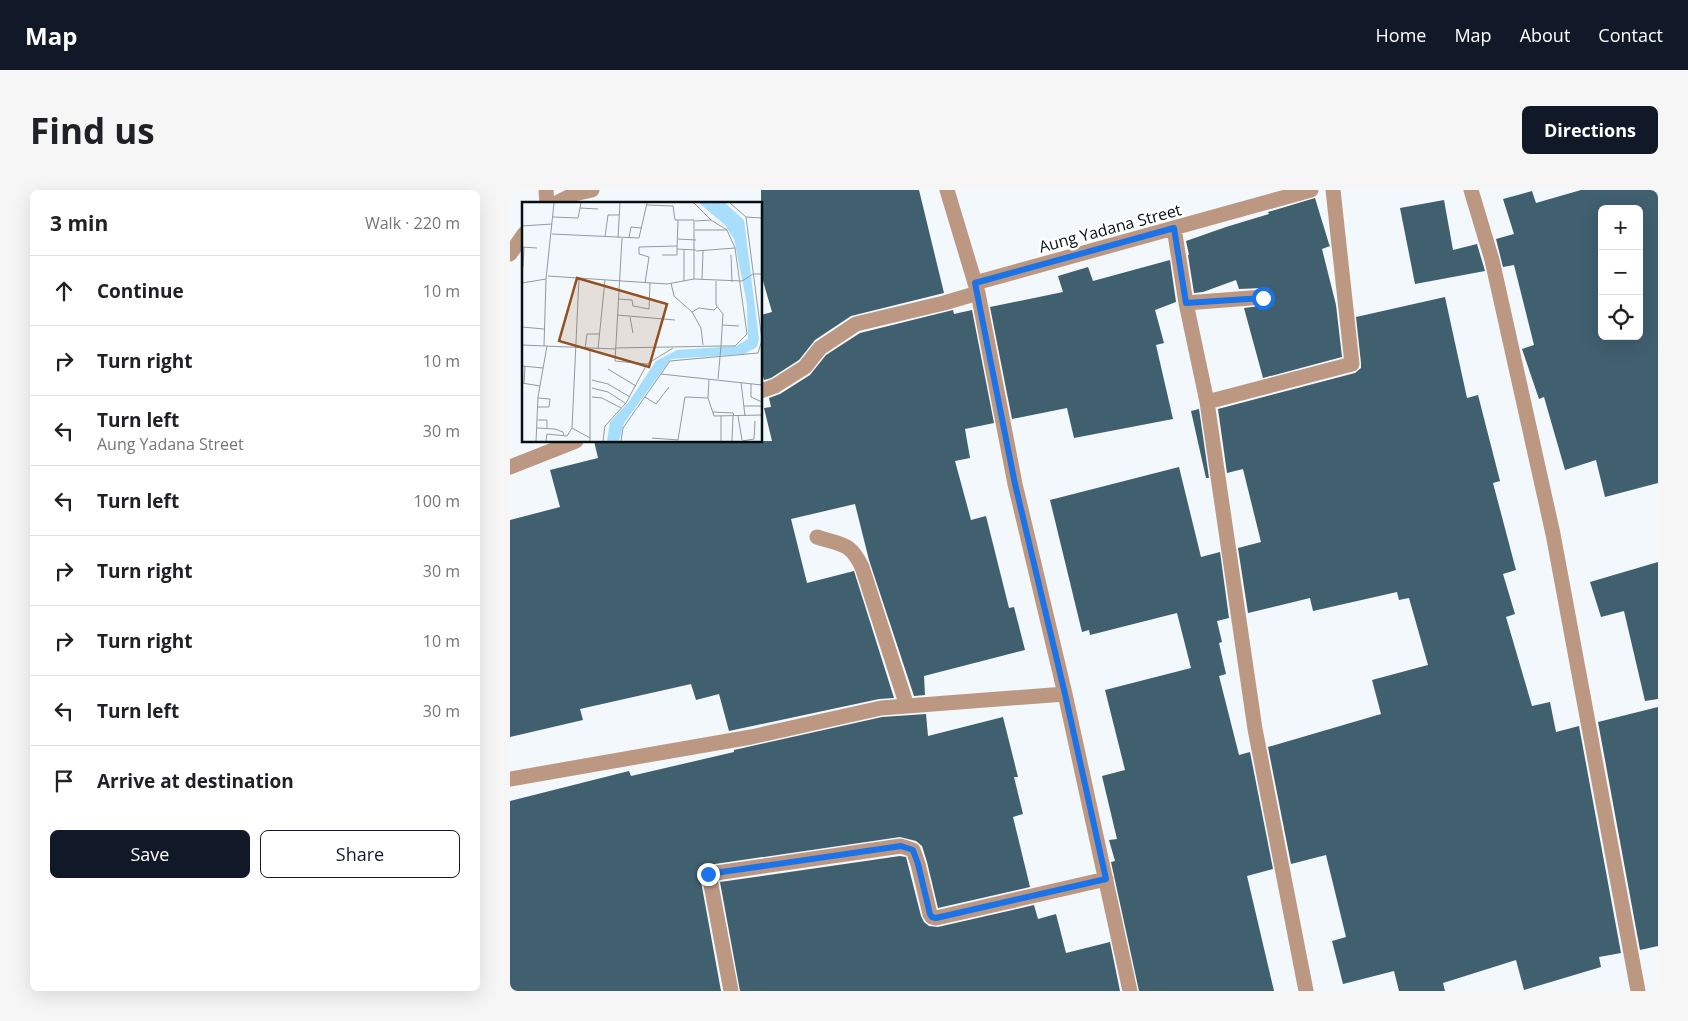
<!DOCTYPE html>
<meta charset="utf-8">
<style>
:root{--surface:#fff;--page:#f6f6f6;--text:#202124;--muted:#757577;--line:#e0e0e0;--accent:#111827}
body{margin:0;font-family:"Open Sans",sans-serif;background:var(--page);color:var(--text)}
.controls{position:absolute;right:15px;top:15px;display:grid;overflow:hidden;border-radius:8px;box-shadow:0 5px 20px #0002}
.controls button{width:45px;height:45px;display:grid;place-items:center;padding:0;border:0;border-bottom:1px solid var(--line);background:var(--surface);color:var(--text);font:25px sans-serif}
.stop{position:absolute;width:15px;height:15px;margin:-11px;border:4px solid #1a73e8;border-radius:50%;background:#fff}
.stop.end{background:#1a73e8;border-color:#fff;box-shadow:0 1px 5px #0008}
.list{margin:0;padding:0;list-style:none}
h2{display:flex;justify-content:space-between;align-items:center;height:65px;margin:0;padding:0 20px;font-size:21px}
h2 small{font-size:16px;font-weight:400;color:var(--muted)}
.list li{display:grid;grid-template-columns:32px 1fr auto;gap:15px;align-items:center;box-sizing:border-box;height:70px;padding:0 20px;border-top:1px solid var(--line)}
.list b{display:block;font-size:19px;white-space:nowrap}
.list p{margin:0;font-size:16px;white-space:nowrap;color:var(--muted)}
.list em{font-size:16px;font-style:normal;color:var(--muted)}
.actions{display:flex;gap:10px;padding:15px 20px}
.actions a{flex:1;padding:11px 0;border:1px solid var(--accent);border-radius:8px;text-align:center;font-size:18px;color:var(--accent)}
.actions .main{background:var(--accent);color:#fff}
.icon{flex:none;width:28px;height:28px;fill:none;stroke:currentColor;stroke-width:2;stroke-linecap:round;stroke-linejoin:round}
.map{position:relative;flex:none;width:1148px;height:801px;overflow:hidden;border-radius:8px}
header{display:flex;align-items:center;gap:30px;box-sizing:border-box;height:70px;padding:0 25px;background:var(--accent);color:#fff}
header strong{font-size:24px}
nav{display:flex;gap:28px;margin-inline-start:auto;font-size:18px}
.intro{display:flex;align-items:center;justify-content:space-between;box-sizing:border-box;height:120px;padding:0 30px}
h1{margin:0;font-size:35px}
.button{padding:12px 22px;border-radius:8px;background:var(--accent);color:#fff;font-size:18px;font-weight:700}
main{display:flex;gap:30px;padding:0 30px}
aside{flex:1;background:var(--surface);border-radius:8px;box-shadow:0 5px 20px #0002}
.map>svg:first-child{display:block}
</style>
<header>
<strong>Map</strong>
<nav><a>Home</a><a>Map</a><a>About</a><a>Contact</a></nav>
</header>
<div class="intro"><h1>Find us</h1><a class="button">Directions</a></div>
<main>
<aside>
<h2>3 min<small>Walk · 220 m</small></h2>
<ul class="list">
<li><svg class="icon" aria-label="ahead" viewBox="0 0 24 24"><path d="M12 20V5M6 11l6-6 6 6"/></svg><div><b>Continue</b></div><em>10 m</em></li>
<li><svg class="icon" aria-label="right" viewBox="0 0 24 24"><path d="M7 20v-9h11M14 6l5 5-5 5"/></svg><div><b>Turn right</b></div><em>10 m</em></li>
<li><svg class="icon" aria-label="left" viewBox="0 0 24 24"><path d="M17 20v-9H6M10 6l-5 5 5 5"/></svg><div><b>Turn left</b><p>Aung Yadana Street</p></div><em>30 m</em></li>
<li><svg class="icon" aria-label="left" viewBox="0 0 24 24"><path d="M17 20v-9H6M10 6l-5 5 5 5"/></svg><div><b>Turn left</b></div><em>100 m</em></li>
<li><svg class="icon" aria-label="right" viewBox="0 0 24 24"><path d="M7 20v-9h11M14 6l5 5-5 5"/></svg><div><b>Turn right</b></div><em>30 m</em></li>
<li><svg class="icon" aria-label="right" viewBox="0 0 24 24"><path d="M7 20v-9h11M14 6l5 5-5 5"/></svg><div><b>Turn right</b></div><em>10 m</em></li>
<li><svg class="icon" aria-label="left" viewBox="0 0 24 24"><path d="M17 20v-9H6M10 6l-5 5 5 5"/></svg><div><b>Turn left</b></div><em>30 m</em></li>
<li><svg class="icon" aria-label="arrive" viewBox="0 0 24 24"><path d="M6 21V4h12l-3 4 3 4H6"/></svg><div><b>Arrive at destination</b></div></li>
</ul>
<div class="actions"><a class="main">Save</a><a>Share</a></div>
</aside>
<div class="map">
<svg width="1148" height="801" viewBox="0 0 1148 801">
<rect width="100%" height="100%" fill="#f2f8fc"/>
<path fill="#405f6f" fill-rule="evenodd" d="M251,0H409L434,103L341,126L305,150L289,170L261,188L254,190L251,179V125L262,122L251,84Z
M1071,0H1148V293L1095,307L1086,270L1055,280L1034,207L1029,209L1012,159L1024,155L1004,75L993,77L986,49L1004,44L993,9L1022,1L1026,13ZM1092,19H1129V146H1092Z
M805,8L819,54L820,56L812,59L826,115L832,167L753,188L734,118L758,115L762,111L761,102L757,99L753,98L729,99L726,90L693,102L684,103L678,65H679L676,51L716,37L759,24L758,22Z
M934,10L943,60L967,54L975,81L905,94L890,18Z
M660,70L666,112L645,120L654,153L646,155L663,229L564,248L557,218L502,229L480,117L553,102L548,86L578,77L583,91Z
M935,107L957,208L968,205L990,291L983,293L1006,380L993,384L1005,424L996,427L1022,516L1040,512L1046,542L1069,536L1111,763L1089,767L1091,777L1014,800L1006,770L933,793L935,801H889L884,781L833,794L822,751L836,747L816,665L781,674L758,557L871,524L862,490L918,475L899,408L889,410L887,402L803,421L800,408L738,423L728,358L751,352L733,279L717,283L708,219L845,183L851,178V173L846,127Z
M443,120L444,124L462,120L484,233L455,239L460,268L445,271L461,330L476,326L499,418L504,417L515,460L414,486L415,505L404,506L359,370L345,314L281,329L297,393L344,381L384,508L369,509L219,541L209,504L186,510L181,494L70,519L73,530L0,547V330L50,317L40,280L88,268L84,251H262L254,218L261,217L259,208L270,204L300,185L316,165L350,143Z
M689,219L699,288H696L681,221Z
M669,277L691,367L710,362L719,428L707,431L712,452L709,453L716,484L709,486L729,565L740,562L763,679L737,686L764,801H629L601,672L605,671L599,650L607,649L592,586L615,580L595,500L681,478L667,423L580,445L579,440L572,442L540,310Z
M1148,372V509L1135,511L1114,421L1091,427L1080,392Z
M1148,517V756L1130,760L1088,532Z
M416,524L418,546L493,527L508,587H504L513,624L503,627L520,697L428,718L417,672L412,656L406,651L390,647L198,675L190,680V686L211,801H0V611L119,581L121,586L224,562V560L372,527Z
M390,666L396,667L411,726L414,732L419,736L428,737L524,715L528,729L546,724L556,763L600,752L610,801H230L210,692Z"/>
<g fill="none" stroke-linecap="round" stroke-linejoin="round">
<path stroke="#bc9882" stroke-width="15" d="M36,0L37,14
M437,0L468,103L505,294L555,504L620,801
M961,0L982,70L1043,344L1128,801
M45,14L64,4L82,0
M664,38L676,113L697,212L745,539L796,801
M0,64L14,44
M465,93L801,0
M676,113L753,107
M251,201L265,196L295,177L310,158L346,134L434,113L468,103
M697,212L842,174L823,0
M0,277L66,251
M307,347C332,355 340,352 352,377L397,516
M0,589L241,547L371,518L555,504
M221,801L199,684L391,656L403,660L408,674L420,724L422,727L426,728L596,689"/>
</g>
<g fill="none" stroke-linecap="round" stroke-linejoin="round">
<path stroke="#1a73e8" stroke-width="6" d="M198,684L391,656L403,660L408,674L420,724L422,727L426,728L596,689L555,504L505,294L465,93L664,38L676,113L753,108"/>
</g>
<g text-anchor="middle" dominant-baseline="central" stroke-width="5" stroke-linejoin="round" paint-order="stroke">
<g font-size="16" fill="#041016" stroke="#fff">
<text transform="translate(600 38) rotate(-15)">Aung Yadana Street</text>
</g>
</g>
<g transform="translate(12 12)">
<rect width="240" height="240" fill="#f2f8fc"/>
<path d="M177,1H203L222,18L237,137L235,145L222,152L149,157L102,221L97,239H85L88,220L106,201L134,159L155,148L214,144L226,137L225,102L212,37L203,23Z" fill="#a6defc"/>
<path fill="none" stroke="#939ba0" stroke-width="1" d="M172,1L189,18L205,28L213,46L225,132L213,144H199L201,112L194,103V79M125,3L151,4L153,18H172V77M58,6L76,7M31,15L56,16L59,1M224,15L240,16M156,18L155,47L174,48M173,19L189,18M0,24L30,22M173,28H205M30,32L117,36L125,1M83,35L86,13H97M96,36L98,1M100,36L93,159L125,162L151,146M107,36L109,25L120,26M156,37L174,38M0,45L15,46M174,49L213,46M140,53H155V47M209,53L210,80M1,65L2,45M26,74L145,82L172,77L220,79L231,72H240M57,76L50,226L68,236M180,78L181,49M162,79V48M0,81L24,77M123,81L127,55L117,52V45L155,44M149,81L152,94L170,110L179,126L181,143M96,97L110,98L111,104L127,107L128,81M170,110L177,106L192,108L195,105M95,113L153,118M108,115L111,131M200,123L217,124M0,125L22,127M0,143L93,147M22,144L24,77L32,1M93,146L199,144L196,177M63,147L65,132H77M76,147L83,78M0,164L21,166M86,167L114,184M139,172L240,183M70,178L86,182L108,195M187,178L186,196L192,214L240,213M219,180L223,214M0,181L18,184M2,181L3,164M229,182V195L240,200M70,186L86,190L103,201M70,195L80,196L99,206M123,195L134,202L147,185M222,204H240M16,205H27L28,197L16,196M191,210L211,211L212,214M199,214V239M216,214L220,238M16,218H25V227M15,226L33,227L41,230L42,234M130,236L156,238L163,195L186,196M14,239L16,195L25,144M24,239L25,232L45,234L50,226M68,239V147M81,239L83,224L104,201L125,162M99,239L101,226L148,159L236,151L240,138L224,15L208,1M210,239L211,214M220,239L232,237L233,219"/>
<path fill="#935021" fill-opacity="0.15" stroke="#935021" stroke-width="2.5" d="M55,76L145,102L127,165L37,139Z"/>
<rect width="240" height="240" fill="none" stroke="#041016" stroke-width="2.5"/>
</g>
</svg>
<div class="controls">
<button>+</button>
<button>−</button>
<button><svg class="icon" aria-label="locate" viewBox="0 0 24 24"><circle cx="12" cy="12" r="6"/><path d="M12 2v4M12 18v4M2 12h4M18 12h4"/></svg></button>
</div>
<div class="stop" style="left:753px;top:108px"></div>
<div class="stop end" style="left:198px;top:684px"></div>
</div>
</main>
